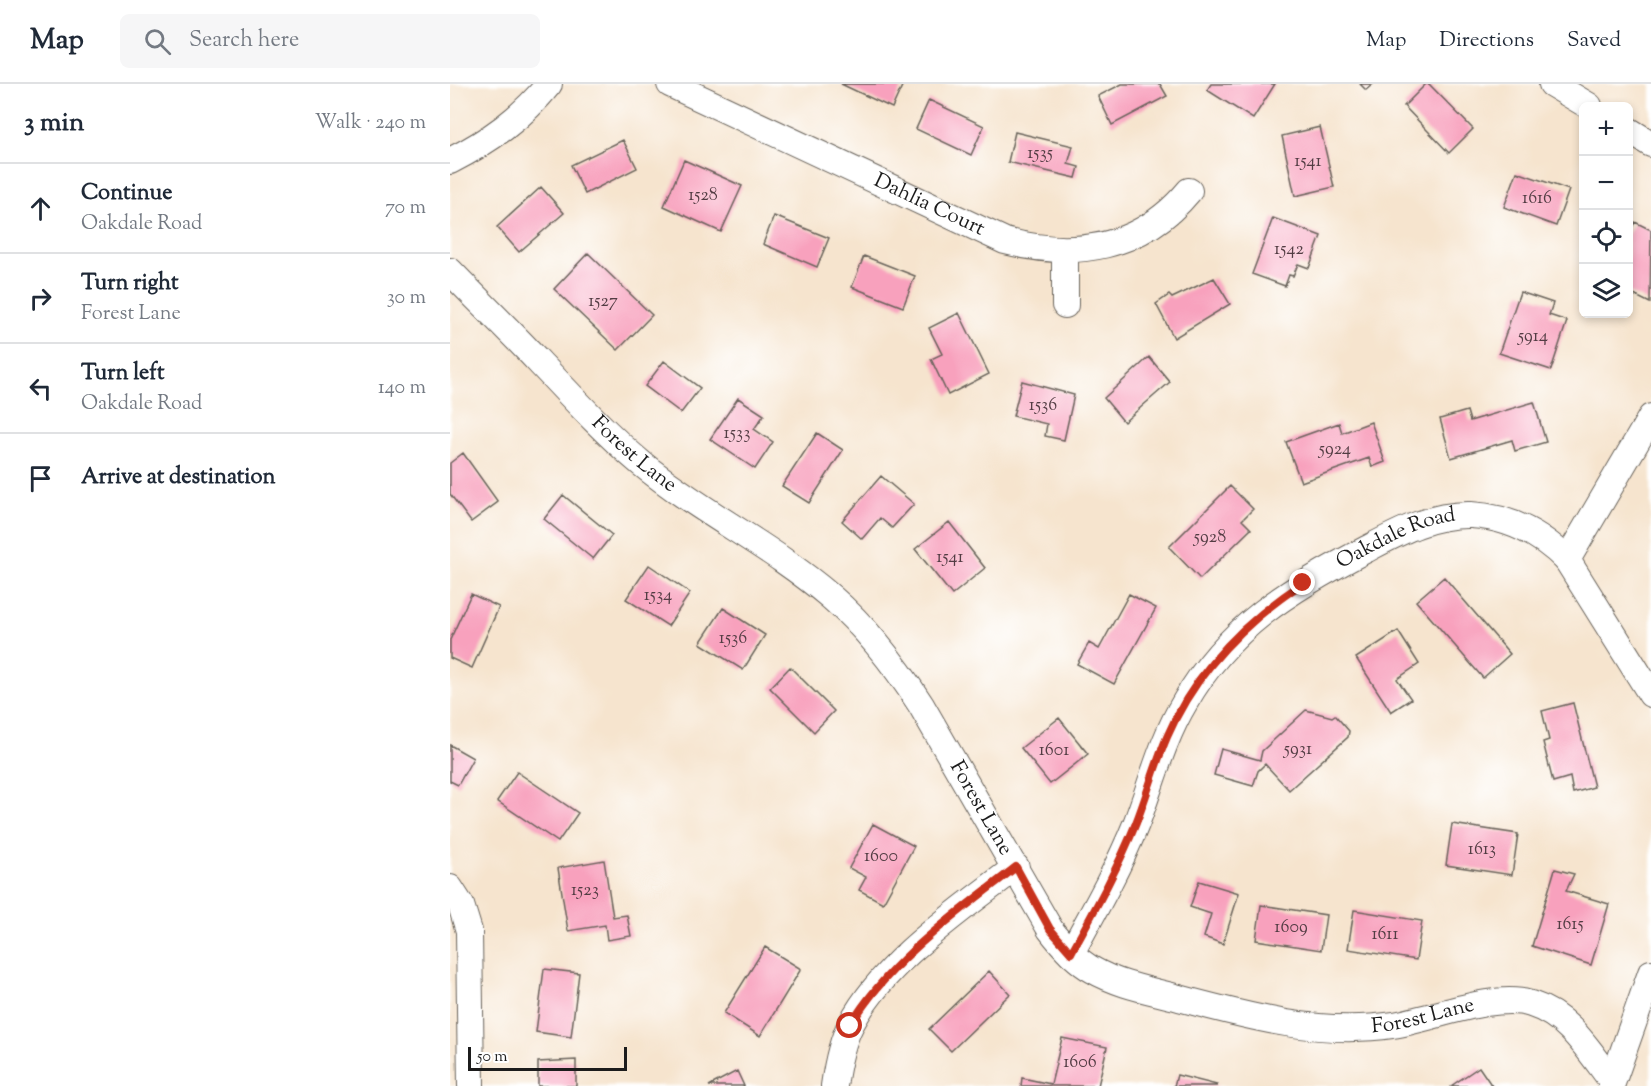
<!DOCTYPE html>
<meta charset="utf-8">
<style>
:root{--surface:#fff;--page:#f6f6f7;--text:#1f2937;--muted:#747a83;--line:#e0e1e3}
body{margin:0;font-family:"Sorts Mill Goudy",serif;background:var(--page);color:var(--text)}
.controls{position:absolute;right:18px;top:18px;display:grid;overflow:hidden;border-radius:9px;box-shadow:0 3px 9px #0003}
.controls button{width:54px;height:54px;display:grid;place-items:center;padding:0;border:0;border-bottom:2px solid var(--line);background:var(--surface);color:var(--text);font:30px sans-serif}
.scale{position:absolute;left:18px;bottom:15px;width:159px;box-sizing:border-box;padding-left:6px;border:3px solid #1c1c1c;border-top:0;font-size:16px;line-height:21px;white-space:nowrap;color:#1c1c1c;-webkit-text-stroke:4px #fff;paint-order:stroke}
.stop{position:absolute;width:18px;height:18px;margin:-14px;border:4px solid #c8321e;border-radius:50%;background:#fff}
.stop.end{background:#c8321e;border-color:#fff;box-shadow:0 2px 6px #0008}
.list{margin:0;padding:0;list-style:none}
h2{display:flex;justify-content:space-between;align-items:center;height:78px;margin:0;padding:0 24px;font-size:26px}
h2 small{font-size:20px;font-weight:400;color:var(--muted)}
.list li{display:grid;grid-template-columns:39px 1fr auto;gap:18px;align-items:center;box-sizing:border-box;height:90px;padding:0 24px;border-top:2px solid var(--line)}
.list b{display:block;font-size:22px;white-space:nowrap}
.list p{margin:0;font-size:20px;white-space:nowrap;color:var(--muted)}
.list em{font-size:20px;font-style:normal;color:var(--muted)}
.icon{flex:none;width:33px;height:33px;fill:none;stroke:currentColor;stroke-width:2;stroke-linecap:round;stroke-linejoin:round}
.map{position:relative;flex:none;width:1201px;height:1002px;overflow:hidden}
header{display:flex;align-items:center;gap:36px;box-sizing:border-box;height:84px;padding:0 30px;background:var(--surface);border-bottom:2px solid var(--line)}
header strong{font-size:28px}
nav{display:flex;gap:33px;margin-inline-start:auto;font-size:21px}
.search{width:420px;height:54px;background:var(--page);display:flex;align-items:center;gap:15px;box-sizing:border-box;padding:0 21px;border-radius:9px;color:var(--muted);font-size:22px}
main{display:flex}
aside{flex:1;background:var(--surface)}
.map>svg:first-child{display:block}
</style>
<header>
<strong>Map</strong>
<div class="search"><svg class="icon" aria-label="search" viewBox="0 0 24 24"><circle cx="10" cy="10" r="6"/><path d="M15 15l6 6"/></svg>Search here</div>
<nav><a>Map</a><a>Directions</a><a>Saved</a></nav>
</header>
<main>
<aside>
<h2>3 min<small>Walk · 240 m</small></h2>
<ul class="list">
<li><svg class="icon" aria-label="ahead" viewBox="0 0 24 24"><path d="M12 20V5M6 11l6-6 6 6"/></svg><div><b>Continue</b><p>Oakdale Road</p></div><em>70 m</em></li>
<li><svg class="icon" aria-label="right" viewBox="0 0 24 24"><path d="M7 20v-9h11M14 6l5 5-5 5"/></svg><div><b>Turn right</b><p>Forest Lane</p></div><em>30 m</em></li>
<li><svg class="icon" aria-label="left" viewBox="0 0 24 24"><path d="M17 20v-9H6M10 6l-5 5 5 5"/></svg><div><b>Turn left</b><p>Oakdale Road</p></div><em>140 m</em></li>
<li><svg class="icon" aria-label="arrive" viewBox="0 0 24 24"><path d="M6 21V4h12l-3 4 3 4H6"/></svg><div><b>Arrive at destination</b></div></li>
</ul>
</aside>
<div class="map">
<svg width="1201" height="1002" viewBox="0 0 1201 1002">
<rect width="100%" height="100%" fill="#fff"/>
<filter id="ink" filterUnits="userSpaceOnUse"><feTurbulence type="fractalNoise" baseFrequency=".0167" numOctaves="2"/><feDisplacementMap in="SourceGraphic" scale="12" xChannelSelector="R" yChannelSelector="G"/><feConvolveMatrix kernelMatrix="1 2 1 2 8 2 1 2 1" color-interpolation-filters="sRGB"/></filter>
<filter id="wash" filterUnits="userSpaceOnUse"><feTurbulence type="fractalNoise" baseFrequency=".008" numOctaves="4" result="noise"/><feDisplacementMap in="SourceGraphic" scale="24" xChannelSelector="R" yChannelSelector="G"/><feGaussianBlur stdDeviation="1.35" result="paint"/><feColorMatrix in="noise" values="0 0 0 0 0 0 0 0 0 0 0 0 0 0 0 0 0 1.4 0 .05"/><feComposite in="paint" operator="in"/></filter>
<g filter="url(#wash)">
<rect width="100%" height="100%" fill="#f6e4ce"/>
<g id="blocks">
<path fill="#f8a1bd" d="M391,0H453L442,24Z
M672,0H710L717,12L662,41L648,12Z
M761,0H825L803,35L757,6Z
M910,0H923L916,6Z
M976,0H979L1023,45L999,69L954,22Z
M479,16L534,42L521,71L466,45Z
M870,43L884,103L845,112L832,52Z
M565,48L623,62L618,80L629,83L626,94L558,78Z
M173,56L187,84L135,110L121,81Z
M234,76L292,102L271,148L214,122Z
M1067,88L1119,106L1106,142L1054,123Z
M91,103L114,129L69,168L47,143Z
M324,132L379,154L367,183L313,160Z
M823,134L871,152L859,184L848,180L843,192L839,191L835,202L802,190Z
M1185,138L1201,146L1200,219L1178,208V150Z
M138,169L202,231L168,266L104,205Z
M414,172L465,192L453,223L402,203Z
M764,194L780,220L724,254L706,220L719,211L722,214Z
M1070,208L1103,219L1099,231L1117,237L1101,286L1049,269Z
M509,229L539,290L498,311L481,275L492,270L479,244Z
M699,273L720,298L674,338L654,314Z
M214,277L250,304L231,329L195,302Z
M572,297L624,311L614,356L595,352L597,340L563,332Z
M288,314L314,331L304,345L323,358L305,385L260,355Z
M1084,318L1096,358L1065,367L1062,356L1001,374L990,335L1017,327L1020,337Z
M921,338L935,378L922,383L919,374L851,398L836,358L889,339L892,349Z
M367,349L393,366L359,419L332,402Z
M13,369L48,418L21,438L0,410V379Z
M431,392L464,420L442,444L430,434L412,455L392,437Z
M780,402L803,425L792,436L801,445L750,495L719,463Z
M113,411L162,451L143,475L94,435Z
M499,438L535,484L502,511L465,465Z
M199,481L240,509L218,542L176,515Z
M994,493L1060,570L1033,594L966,517Z
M21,510L49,523L22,584L0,574V556Z
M679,510L706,524L664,600L627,580L639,559L649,565Z
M273,524L315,551L293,586L250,559Z
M948,547L969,580L947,595L961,615L941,628L906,574Z
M340,583L384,627L364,648L320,604Z
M1123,619L1144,703L1123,709L1120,693L1103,698L1093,658L1099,656L1092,627Z
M856,626L882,633L885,631L899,647L898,653L839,706L815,680L808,687L803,702L764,691L771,665L810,676L812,667Z
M609,634L638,670L600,700L571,664Z
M0,661L23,674L8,701L0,697Z
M67,688L128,729L108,758L47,717Z
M423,740L464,762L433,819L409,806L416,793L399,784Z
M1002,740L1068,750L1062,791L996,781Z
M154,776L163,833L177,831L181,852L157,856L155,841L118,847L108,784Z
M1105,785L1124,790L1116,807L1159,820L1141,881L1082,862Z
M749,797L789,809L773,860L754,853L761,830L740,823Z
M811,821L876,831L871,866L806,856Z
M904,826L972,837L966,876L898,865Z
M315,863L351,885L310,952L274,929Z
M94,885L129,889L121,953L86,948Z
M539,887L560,910L501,967L479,945Z
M612,954L657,963L648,1002H571L572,994L601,1000Z
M126,976V1002H88V978Z
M1029,983L1042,1002H1001Z
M287,987L294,1002H259Z
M727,991L767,1001V1002H724Z"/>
</g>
</g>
<g filter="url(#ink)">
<use href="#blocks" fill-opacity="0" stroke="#68625a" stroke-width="1.5"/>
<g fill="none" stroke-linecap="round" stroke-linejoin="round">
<g stroke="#68625a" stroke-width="28">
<g id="street">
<path id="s1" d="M220,0L555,157C625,175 691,165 739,107"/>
<path d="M1102,0L1139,22"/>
<path d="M1178,46L1201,60"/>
<path d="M0,77C39,57 72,34 99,0"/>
<path d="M615,166V221"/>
<path id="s2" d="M0,187C29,217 60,247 89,278C122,313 155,349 192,380C252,429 323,463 381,513C417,544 446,582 471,621L600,845C612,861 625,876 643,886C669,901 699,906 729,914C800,933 869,952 943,941C982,935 1045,908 1081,920C1119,932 1139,967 1162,997"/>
<path d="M1201,333L1117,476L1201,610"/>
<path d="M0,804L11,821L19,847L21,1002"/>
<path id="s3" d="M621,869C644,827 668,785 686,740C702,699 712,656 735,618C778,543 840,505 915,466C949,448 981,430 1021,431C1059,433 1091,450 1117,476"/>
<path d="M384,1002C387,981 391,959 401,940C435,876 510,827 566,783"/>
<path d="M1161,1002L1201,889"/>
</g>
</g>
<use href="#street" stroke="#fff" stroke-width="26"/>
</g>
</g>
<g fill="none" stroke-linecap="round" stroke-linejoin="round" filter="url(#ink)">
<path stroke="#c8321e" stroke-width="8" d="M400,942C439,876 506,830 566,783L600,845L621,869C644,827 668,784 686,739C697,711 705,681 717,653C745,587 794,538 853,499"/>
</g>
<g text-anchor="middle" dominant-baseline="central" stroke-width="4.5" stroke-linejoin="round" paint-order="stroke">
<g font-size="18" fill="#533d44">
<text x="590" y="70">1535</text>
<text x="858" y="78">1541</text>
<text x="253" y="112">1528</text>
<text x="1087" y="115">1616</text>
<text x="839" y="166">1542</text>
<text x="153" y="218">1527</text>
<text x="1083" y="253">5914</text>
<text x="593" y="322">1536</text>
<text x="287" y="350">1533</text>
<text x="885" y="366">5924</text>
<text x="760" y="454">5928</text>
<text x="500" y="474">1541</text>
<text x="208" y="512">1534</text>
<text x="283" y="555">1536</text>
<text x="848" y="666">5931</text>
<text x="604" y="667">1601</text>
<text x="1032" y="766">1613</text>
<text x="431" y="773">1600</text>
<text x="135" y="807">1523</text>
<text x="1120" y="841">1615</text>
<text x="841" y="844">1609</text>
<text x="935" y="851">1611</text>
<text x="630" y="979">1606</text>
</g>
<g font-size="21" fill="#1c1c1c" stroke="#fff">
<text stroke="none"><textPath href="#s1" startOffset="286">Dahlia Court</textPath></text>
<text stroke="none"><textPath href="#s2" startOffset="260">Forest Lane</textPath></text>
<text stroke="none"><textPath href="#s3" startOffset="549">Oakdale Road</textPath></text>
<text stroke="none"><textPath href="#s2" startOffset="764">Forest Lane</textPath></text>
<text stroke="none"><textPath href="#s2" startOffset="1302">Forest Lane</textPath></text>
</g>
</g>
</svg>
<div class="controls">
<button>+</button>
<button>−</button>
<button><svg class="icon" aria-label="locate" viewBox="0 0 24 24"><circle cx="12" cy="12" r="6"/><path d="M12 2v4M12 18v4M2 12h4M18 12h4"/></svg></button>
<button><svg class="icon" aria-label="layers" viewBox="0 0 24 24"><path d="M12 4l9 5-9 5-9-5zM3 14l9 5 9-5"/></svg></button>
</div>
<div class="scale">50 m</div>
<div class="stop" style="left:400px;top:942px"></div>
<div class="stop end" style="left:853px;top:499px"></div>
</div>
</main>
